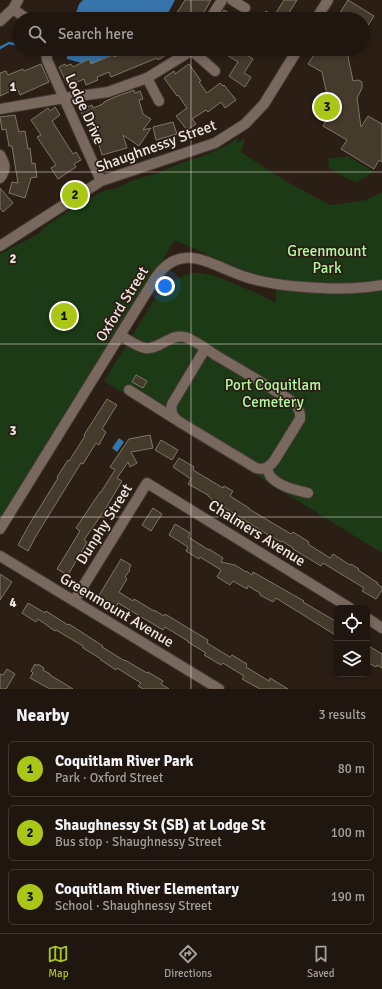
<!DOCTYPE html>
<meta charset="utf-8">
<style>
:root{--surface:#201610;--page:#2d231e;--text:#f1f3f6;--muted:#a29f9f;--line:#3d3530;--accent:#aac717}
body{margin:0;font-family:Signika,sans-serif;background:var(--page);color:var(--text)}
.controls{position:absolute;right:12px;bottom:12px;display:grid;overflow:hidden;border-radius:6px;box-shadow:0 2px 6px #0003}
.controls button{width:36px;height:36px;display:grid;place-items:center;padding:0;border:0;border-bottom:1px solid var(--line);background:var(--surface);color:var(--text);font:20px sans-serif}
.you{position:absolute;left:165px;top:286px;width:14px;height:14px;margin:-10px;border:3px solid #fff;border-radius:50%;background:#1a73e8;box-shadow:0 0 0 6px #1a73e833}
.badge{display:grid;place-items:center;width:26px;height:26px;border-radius:50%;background:var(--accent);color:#111;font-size:13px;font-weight:700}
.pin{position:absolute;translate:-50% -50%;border:2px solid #fff;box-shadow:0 1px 4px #0006}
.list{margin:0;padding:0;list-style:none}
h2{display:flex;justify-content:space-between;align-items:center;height:52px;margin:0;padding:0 16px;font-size:17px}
h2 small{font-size:13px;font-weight:400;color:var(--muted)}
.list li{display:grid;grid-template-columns:26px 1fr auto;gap:12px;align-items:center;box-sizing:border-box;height:56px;margin:0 8px 8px;padding:0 8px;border:1px solid var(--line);border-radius:6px}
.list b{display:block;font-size:15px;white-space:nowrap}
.list p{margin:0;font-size:13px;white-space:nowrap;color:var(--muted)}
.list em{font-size:13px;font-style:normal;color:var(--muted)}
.icon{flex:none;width:22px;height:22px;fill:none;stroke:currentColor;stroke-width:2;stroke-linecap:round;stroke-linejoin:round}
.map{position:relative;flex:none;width:382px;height:689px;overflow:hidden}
.search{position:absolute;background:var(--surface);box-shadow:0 2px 6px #0003;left:12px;right:12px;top:12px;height:44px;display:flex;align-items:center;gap:10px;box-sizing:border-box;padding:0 14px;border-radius:22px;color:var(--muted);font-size:15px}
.sheet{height:244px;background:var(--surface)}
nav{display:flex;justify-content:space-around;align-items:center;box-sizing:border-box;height:56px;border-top:1px solid var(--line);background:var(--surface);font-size:11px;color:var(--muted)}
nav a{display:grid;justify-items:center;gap:2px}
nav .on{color:var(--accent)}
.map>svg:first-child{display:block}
</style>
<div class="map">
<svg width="382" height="689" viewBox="0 0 382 689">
<rect width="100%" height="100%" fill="#2b1e15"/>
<path fill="#1b3a15" d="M239,137L236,143L245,138L241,152L284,180L330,205L366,200L382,192V553L104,381L162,287L168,283L185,275L193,273H200L216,276L259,294L276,303V279C241,272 210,255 177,241H174L0,525V254L38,234L46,226L68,211L84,203L103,191L114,189L133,180L155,174L186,161L200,157L228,145Z
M348,156L374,172L356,182L346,178L329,168L328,159Z"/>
<path fill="#3774ab" d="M83,0H175L167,15L164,19H74L79,4Z
M67,49H124L89,65L67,59Z
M119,438L124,442L117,452L112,448Z"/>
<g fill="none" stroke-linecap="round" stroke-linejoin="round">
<path stroke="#3774ab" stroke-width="2.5" d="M0,48L9,43L19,45
M33,49L40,52
M62,51L64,49"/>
</g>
<path fill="#443b2d" stroke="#807666" d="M185,0H211L200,19H173Z
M284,0H297L285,19H261L266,11L274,16Z
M348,0L374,16L363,33V19H336Z
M224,10L238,19H218Z
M132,49H175L158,60L157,58L111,77L109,72L97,77L98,80L86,85L84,79L69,86L67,84L59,67L65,64L66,66L71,64L73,67L89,59L91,64L113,55L114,57Z
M217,49H238L253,59L244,73L251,77L245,87L229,76L238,62Z
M318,49H353L348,57L353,81L358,80L362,82V88L357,98L361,127L368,116L382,124V162L379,160L374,169L341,149L347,140L323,126L331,113L322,72L308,64Z
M41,64L49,82L20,95L17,88L0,96V73L6,71L8,75L23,69L24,71Z
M189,64L201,81L199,82L207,93L220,83L223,86L224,85L236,100L225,108L221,102L208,112L206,110L192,119L196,124L187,130L176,116L187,108L178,95L177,96L164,78L174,71L175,74Z
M134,90L135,93L140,91L143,99L139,100L143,114L151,119L143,130L151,128L139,146L123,135L127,148L102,155L98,141L93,142L89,124L87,125L80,110L92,105L93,108L103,104L104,102L115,97Z
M55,107L60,115L52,121L73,154L76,152L81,160L74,164L76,167L58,179L51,168L56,165L37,137L41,135L31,120L48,108L50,111Z
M15,115L19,132L25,131L28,149L30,148L32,164L35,163L37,177L31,178L25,198L9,193L12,182L18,183L12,146H9L6,129L2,130L0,117Z
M173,122L177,134L156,140L153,127Z
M0,188L13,203L3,212L0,208Z
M136,375L147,381L143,388L132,382Z
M107,399L117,405L102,429L106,432L99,445L96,443L83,464L81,463L36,536L28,551L18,545L29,525L58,478L57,477L68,460L69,461L85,436L84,435Z
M150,435L153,448L131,452L137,463L130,467L128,462L117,478L122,481L106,508L84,540L87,542L68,575L57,569L80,531L76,528L100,492H101L115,470L110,467L129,439Z
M161,440L178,450L172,460L155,450Z
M179,458L194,467L193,470L223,488L224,486L233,491L230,496L249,508V509L291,534L293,532L309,542L308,544L330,558L333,554L350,565L351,564L359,569L358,570L378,583L377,584L382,587V590L376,599L362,591L364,588L323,563L321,566L293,549V548L282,541L281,542L265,533L214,501L208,496V495L188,484L191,479L173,467Z
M153,508L162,514L151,531L142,525Z
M175,524L190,533L188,537L209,550V549L223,558L221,562L235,565L246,572V571L252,575L253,572L304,601L303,602L337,622V636L276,598L273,602L260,595V593L248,586L247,589L233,581L230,585L217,577L221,570L200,557L199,559L186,551L188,547L169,535Z
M121,559L131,565L129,569L130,570L125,577L127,579L119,592L133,601L134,599L154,611V610L164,616L165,614L208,640L207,643L230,657L232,655L247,664L246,667L269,681L270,678L288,689H260L242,679L244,676L223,663L221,665L204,655L206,653L188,642V641L165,627L163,630L118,603L116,607L98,597Z
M0,574L12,582L0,600Z
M28,603L45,613L46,611L68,625L69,624L103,646L102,647L125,661V660L147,673L148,672L163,681L161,684L169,689H143L138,686L141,683L117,668L116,670L101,660V659L83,648V646L56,630L55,631L38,619L36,622L22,613Z
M367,645L382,654V668L377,665L376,667L367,662Z
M35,664L37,666L38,664L44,668L43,670L50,674V675L73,689H50L30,678L33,673L31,671Z
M7,669L15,674L6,689H0V674L3,675Z"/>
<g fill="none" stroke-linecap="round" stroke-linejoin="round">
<g stroke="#443933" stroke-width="12">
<path id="minor" d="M18,0L13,9L27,19
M232,0L245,8
M210,19L222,0
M316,19L328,0
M0,21L13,9
M46,49L47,60L101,181
M190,49L215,71
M147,78L159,101
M0,109L64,98L108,92L147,78L186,54L191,49
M0,155C5,164 7,169 0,178
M0,246L101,181L215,143L245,124L264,104L298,49
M120,335C128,340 136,346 145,348C159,350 171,333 185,337C194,340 208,350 217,356C241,370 266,385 290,400C297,405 301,410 300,419L274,461C268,468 264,470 256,468L178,421C172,416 170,411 172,404L205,349
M129,390L175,419
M267,468C268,471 269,475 271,477C280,487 296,490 308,493
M0,529L156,277C163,267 172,259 185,258C203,256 228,272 246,277C270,285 296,287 321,288C341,289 362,289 382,285
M0,556L219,689
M74,601L147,483L350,608
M367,618L382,628"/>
</g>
<use href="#minor" stroke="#78685e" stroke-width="10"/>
</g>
<path fill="none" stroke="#f1e7e2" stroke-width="1" stroke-opacity="0.55" d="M191,0V19M191,49V689M0,172H382M0,344H382M0,517H382"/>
<g text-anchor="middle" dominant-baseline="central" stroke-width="3.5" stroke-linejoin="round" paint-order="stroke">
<g font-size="15" fill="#f1e7e2" stroke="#2b1e15">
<text transform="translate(85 109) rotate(66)">Lodge Drive</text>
<text transform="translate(156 146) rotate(-20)">Shaughnessy Street</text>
<text transform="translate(122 304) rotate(-58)">Oxford Street</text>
<text transform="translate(104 524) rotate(-58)">Dunphy Street</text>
<text transform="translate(257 533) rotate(32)">Chalmers Avenue</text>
<text transform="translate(117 610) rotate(31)">Greenmount Avenue</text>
</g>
<g font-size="15" fill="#b0f9a2" stroke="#2b1e15">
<text x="327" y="251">Greenmount<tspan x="327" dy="17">Park</tspan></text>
<text x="273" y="385">Port Coquitlam<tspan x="273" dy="17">Cemetery</tspan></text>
</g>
</g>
<g font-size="13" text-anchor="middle" font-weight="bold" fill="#f1e7e2" stroke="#2b1e15" stroke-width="3.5" stroke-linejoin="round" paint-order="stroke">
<text x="13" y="91">1</text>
<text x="13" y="263">2</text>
<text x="13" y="435">3</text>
<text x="13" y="607">4</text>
</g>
</svg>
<div class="controls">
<button><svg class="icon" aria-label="locate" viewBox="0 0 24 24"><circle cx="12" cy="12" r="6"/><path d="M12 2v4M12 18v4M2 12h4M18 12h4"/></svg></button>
<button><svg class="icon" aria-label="layers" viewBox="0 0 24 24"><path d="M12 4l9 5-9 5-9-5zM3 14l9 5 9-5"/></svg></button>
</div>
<div class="you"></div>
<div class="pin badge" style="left:64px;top:316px">1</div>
<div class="pin badge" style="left:75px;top:195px">2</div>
<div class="pin badge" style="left:327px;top:107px">3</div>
<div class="search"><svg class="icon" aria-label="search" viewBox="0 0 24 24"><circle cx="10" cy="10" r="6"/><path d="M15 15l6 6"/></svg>Search here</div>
</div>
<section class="sheet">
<h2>Nearby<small>3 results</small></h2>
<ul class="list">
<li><span class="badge">1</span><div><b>Coquitlam River Park</b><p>Park · Oxford Street</p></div><em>80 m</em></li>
<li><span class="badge">2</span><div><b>Shaughnessy St (SB) at Lodge St</b><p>Bus stop · Shaughnessy Street</p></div><em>100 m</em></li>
<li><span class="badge">3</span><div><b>Coquitlam River Elementary</b><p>School · Shaughnessy Street</p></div><em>190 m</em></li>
</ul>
</section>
<nav>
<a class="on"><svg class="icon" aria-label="map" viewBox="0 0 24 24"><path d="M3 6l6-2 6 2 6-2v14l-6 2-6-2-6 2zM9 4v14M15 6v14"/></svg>Map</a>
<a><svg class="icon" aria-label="directions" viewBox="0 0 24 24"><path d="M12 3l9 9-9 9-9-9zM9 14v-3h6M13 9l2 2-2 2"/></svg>Directions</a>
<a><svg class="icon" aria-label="saved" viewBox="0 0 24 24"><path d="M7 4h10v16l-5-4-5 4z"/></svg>Saved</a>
</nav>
